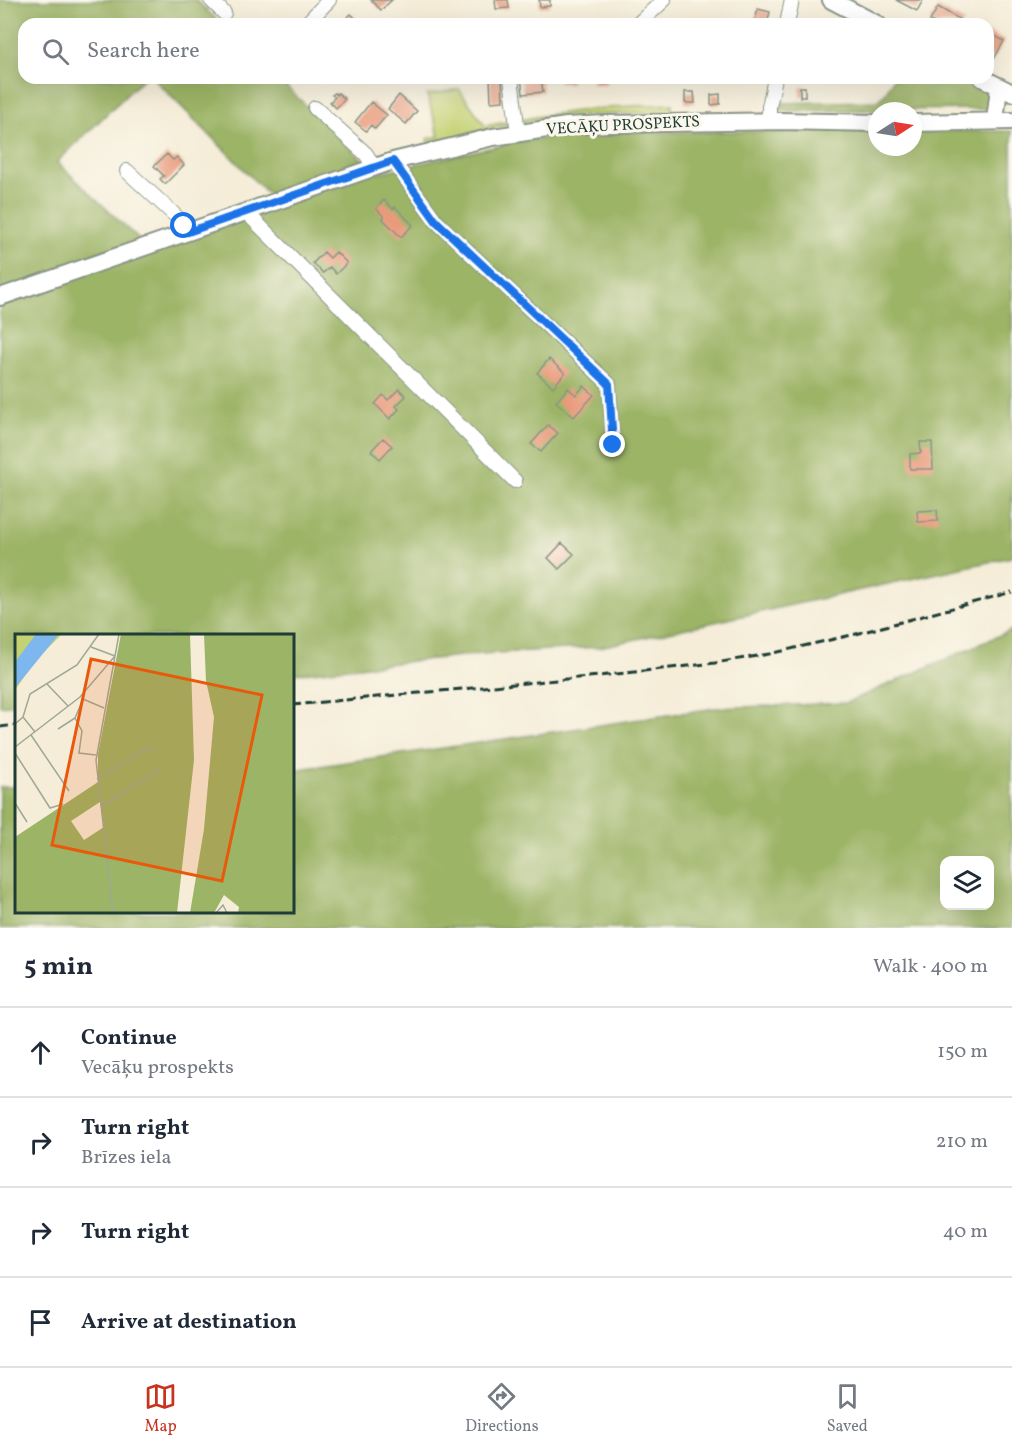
<!DOCTYPE html>
<meta charset="utf-8">
<style>
:root{--surface:#fff;--page:#f2f2f3;--text:#1f2937;--muted:#747a83;--line:#e0e1e3;--accent:#c8321e}
body{margin:0;font-family:Vollkorn,serif;background:var(--page);color:var(--text)}
.controls{position:absolute;right:18px;bottom:18px;display:grid;overflow:hidden;border-radius:12px;box-shadow:0 6px 24px #0002}
.controls button{width:54px;height:54px;display:grid;place-items:center;padding:0;border:0;border-bottom:2px solid var(--line);background:var(--surface);color:var(--text);font:30px sans-serif}
.compass{position:absolute;left:868px;top:102px;width:54px;height:54px;border-radius:50%;background:var(--surface);box-shadow:0 6px 24px #0002;rotate:78deg}
.stop{position:absolute;width:18px;height:18px;margin:-14px;border:4px solid #1a73e8;border-radius:50%;background:#fff}
.stop.end{background:#1a73e8;border-color:#fff;box-shadow:0 2px 6px #0008}
.list{margin:0;padding:0;list-style:none}
h2{display:flex;justify-content:space-between;align-items:center;height:78px;margin:0;padding:0 24px;font-size:26px}
h2 small{font-size:20px;font-weight:400;color:var(--muted)}
.list li{display:grid;grid-template-columns:39px 1fr auto;gap:18px;align-items:center;box-sizing:border-box;height:90px;padding:0 24px;border-top:2px solid var(--line)}
.list b{display:block;font-size:22px;white-space:nowrap}
.list p{margin:0;font-size:20px;white-space:nowrap;color:var(--muted)}
.list em{font-size:20px;font-style:normal;color:var(--muted)}
.icon{flex:none;width:33px;height:33px;fill:none;stroke:currentColor;stroke-width:2;stroke-linecap:round;stroke-linejoin:round}
.map{position:relative;flex:none;width:1012px;height:928px;overflow:hidden}
.search{position:absolute;background:var(--surface);box-shadow:0 6px 24px #0002;left:18px;right:18px;top:18px;height:66px;display:flex;align-items:center;gap:15px;box-sizing:border-box;padding:0 21px;border-radius:18px;color:var(--muted);font-size:22px}
.sheet{height:438px;background:var(--surface)}
nav{display:flex;justify-content:space-around;align-items:center;box-sizing:border-box;height:84px;border-top:2px solid var(--line);background:var(--surface);font-size:16px;color:var(--muted)}
nav a{display:grid;justify-items:center;gap:3px}
nav .on{color:var(--accent)}
.map>svg:first-child{display:block}
</style>
<div class="map">
<svg width="1012" height="928" viewBox="0 0 1012 928">
<rect width="100%" height="100%" fill="#fbf7ec"/>
<filter id="ink" filterUnits="userSpaceOnUse"><feTurbulence type="fractalNoise" baseFrequency=".0167" numOctaves="2"/><feDisplacementMap in="SourceGraphic" scale="12" xChannelSelector="R" yChannelSelector="G"/><feConvolveMatrix kernelMatrix="1 2 1 2 8 2 1 2 1" color-interpolation-filters="sRGB"/></filter>
<filter id="wash" filterUnits="userSpaceOnUse"><feTurbulence type="fractalNoise" baseFrequency=".008" numOctaves="4" result="noise"/><feDisplacementMap in="SourceGraphic" scale="24" xChannelSelector="R" yChannelSelector="G"/><feGaussianBlur stdDeviation="1.35" result="paint"/><feColorMatrix in="noise" values="0 0 0 0 0 0 0 0 0 0 0 0 0 0 0 0 0 1.4 0 .05"/><feComposite in="paint" operator="in"/></filter>
<g filter="url(#wash)">
<rect width="100%" height="100%" fill="#f5edd8"/>
<path fill="#c5d274" stroke="#728854" stroke-width="1.5" d="M459,89L485,126L512,121V124L428,143L427,139L439,136L427,95Z
M672,104V112L590,115L520,123V120C570,110 621,106 672,104Z"/>
<path fill="#9cb466" stroke="#5e784d" stroke-width="1.5" fill-rule="evenodd" d="M0,0H196L221,24H24V78H144L57,162L150,250L281,207L153,78H277L377,173L525,140L606,132L877,131V147H913V131H1012V557L600,647L480,654L293,674L292,636H16V704L0,706Z
M894,78H963L990,90C992,98 992,102 987,109L776,111L777,103L878,101L885,94Z
M1012,630V928H0V787H16V912H292L293,770L716,708L846,703ZM944,860H990V906H944Z"/>
<g id="blocks">
<path fill="#e99a7c" d="M371,0H392L381,10Z
M495,0H508L509,8L496,9Z
M539,0H550V6L540,7Z
M896,0H923L917,11Z
M938,7L964,22L962,24H936L930,21Z
M758,9L770,12L767,24L754,23Z
M351,14L359,22L357,24H340Z
M988,32L1004,41L994,59L988,56Z
M490,78H502L503,101L491,102Z
M521,78H541L543,92L523,94Z
M559,78H571V83H559Z
M592,78H606V84H592Z
M800,87H805V97H800Z
M685,92H694L695,103H685Z
M335,93L337,95L338,93L345,99L336,108L330,102L335,97L332,95Z
M720,94V104L711,105V95Z
M399,95L417,111L406,124L388,109Z
M371,102L387,115L375,129L371,125L366,131L355,122Z
M167,154L173,160L177,157L184,165L165,184L160,179L164,176L154,166Z
M384,200L393,209L395,207L413,225L401,237L383,219L384,217L376,208Z
M324,252L330,258L336,252L347,263L336,274L330,267L323,273L313,263Z
M549,359L565,373L553,387L537,373Z
M584,386L594,395L574,417L556,402L568,388L576,395Z
M399,389L406,396L396,406L399,409L390,419L375,404L383,395L388,400Z
M548,425L558,433L541,452L531,444Z
M383,438L392,446L380,459L371,451Z
M920,442H932L933,469H910V454L921,453Z
M937,510L938,521L918,522L917,511Z
M562,543L574,554L559,569L548,558Z"/>
</g>
</g>
<g filter="url(#ink)">
<use href="#blocks" fill-opacity="0" stroke="#8a9586" stroke-width="1.5"/>
<g fill="none" stroke-linecap="round" stroke-linejoin="round">
<g stroke="#8a9586" stroke-width="16">
<path id="minor" d="M211,0L224,13
M306,24L329,0
M638,24L664,0
M787,24L792,0
M511,78L518,133
M315,108L366,154L374,167
M769,122V107L775,78
M393,161L436,221L609,384L613,445
M127,171L180,220L188,232
M246,212L515,481"/>
</g>
<g stroke="#8a9586" stroke-width="20">
<path id="major" d="M831,0L877,24
M982,78L1012,93
M995,121L999,87
M913,123L1012,121
M0,297L393,161L493,137L567,126L606,124L780,121L877,123"/>
</g>
<use href="#minor" stroke="#fff" stroke-width="14"/>
<use href="#major" stroke="#fff" stroke-width="16"/>
<path stroke="#1f3d34" stroke-width="3" stroke-dasharray="9 4.5" stroke-linecap="butt" d="M292,705L599,676L715,663L769,654L856,634L1012,592
M0,727L16,725"/>
</g>
</g>
<g fill="none" stroke-linecap="round" stroke-linejoin="round" filter="url(#ink)">
<path stroke="#1a73e8" stroke-width="8" d="M184,226L188,232L393,161L436,221L609,384L613,445"/>
</g>
<g text-anchor="middle" dominant-baseline="central" stroke-width="6" stroke-linejoin="round" paint-order="stroke">
<g font-size="16" fill="#1f3d34" stroke="#fbf7ec">
<text transform="translate(623 126) rotate(-3)">VECĀĶU PROSPEKTS</text>
</g>
</g>
<g transform="translate(15 634)">
<rect width="279" height="279" fill="#f5edd8"/>
<path d="M0,0H47L22,25L0,56Z" fill="#c5d274"/>
<path d="M106,0H175L179,126L162,279H0V203L83,148V120ZM85,168L89,193L69,206L56,187ZM189,0H279V279H223L224,273L209,261L199,279H175L189,195L199,83L191,47Z" fill="#9cb466" fill-rule="evenodd"/>
<path d="M21,0H44L0,54V28Z" fill="#7db7ee"/>
<path fill="none" stroke="#9fa796" stroke-width="1.5" d="M76,13L100,22M32,50L53,72M68,65L60,84L67,97L64,119L81,121M68,65L89,74M8,83L20,98M0,90L8,83L15,60L62,31L84,0M43,95L60,84M16,101L54,157M0,113L65,63L100,22M0,119L35,174L48,170M82,145L131,114L142,116M0,169L12,188M86,173L145,135M98,279L81,126L104,0M201,279L208,271L212,279"/>
<path fill="#e8590c" fill-opacity="0.15" stroke="#e8590c" stroke-width="3" d="M76,25L247,61L207,247L37,211Z"/>
<rect width="279" height="279" fill="none" stroke="#1f3d34" stroke-width="3"/>
</g>
</svg>
<div class="controls">
<button><svg class="icon" aria-label="layers" viewBox="0 0 24 24"><path d="M12 4l9 5-9 5-9-5zM3 14l9 5 9-5"/></svg></button>
</div>
<svg class="compass" viewBox="-18 -18 36 36"><path d="M0-13l5 13h-10z" fill="#e53935"/><path d="M0 13l5-13h-10z" fill="#747a83"/></svg>
<div class="stop" style="left:184px;top:226px"></div>
<div class="stop end" style="left:613px;top:445px"></div>
<div class="search"><svg class="icon" aria-label="search" viewBox="0 0 24 24"><circle cx="10" cy="10" r="6"/><path d="M15 15l6 6"/></svg>Search here</div>
</div>
<section class="sheet">
<h2>5 min<small>Walk · 400 m</small></h2>
<ul class="list">
<li><svg class="icon" aria-label="ahead" viewBox="0 0 24 24"><path d="M12 20V5M6 11l6-6 6 6"/></svg><div><b>Continue</b><p>Vecāķu prospekts</p></div><em>150 m</em></li>
<li><svg class="icon" aria-label="right" viewBox="0 0 24 24"><path d="M7 20v-9h11M14 6l5 5-5 5"/></svg><div><b>Turn right</b><p>Brīzes iela</p></div><em>210 m</em></li>
<li><svg class="icon" aria-label="right" viewBox="0 0 24 24"><path d="M7 20v-9h11M14 6l5 5-5 5"/></svg><div><b>Turn right</b></div><em>40 m</em></li>
<li><svg class="icon" aria-label="arrive" viewBox="0 0 24 24"><path d="M6 21V4h12l-3 4 3 4H6"/></svg><div><b>Arrive at destination</b></div></li>
</ul>
</section>
<nav>
<a class="on"><svg class="icon" aria-label="map" viewBox="0 0 24 24"><path d="M3 6l6-2 6 2 6-2v14l-6 2-6-2-6 2zM9 4v14M15 6v14"/></svg>Map</a>
<a><svg class="icon" aria-label="directions" viewBox="0 0 24 24"><path d="M12 3l9 9-9 9-9-9zM9 14v-3h6M13 9l2 2-2 2"/></svg>Directions</a>
<a><svg class="icon" aria-label="saved" viewBox="0 0 24 24"><path d="M7 4h10v16l-5-4-5 4z"/></svg>Saved</a>
</nav>
